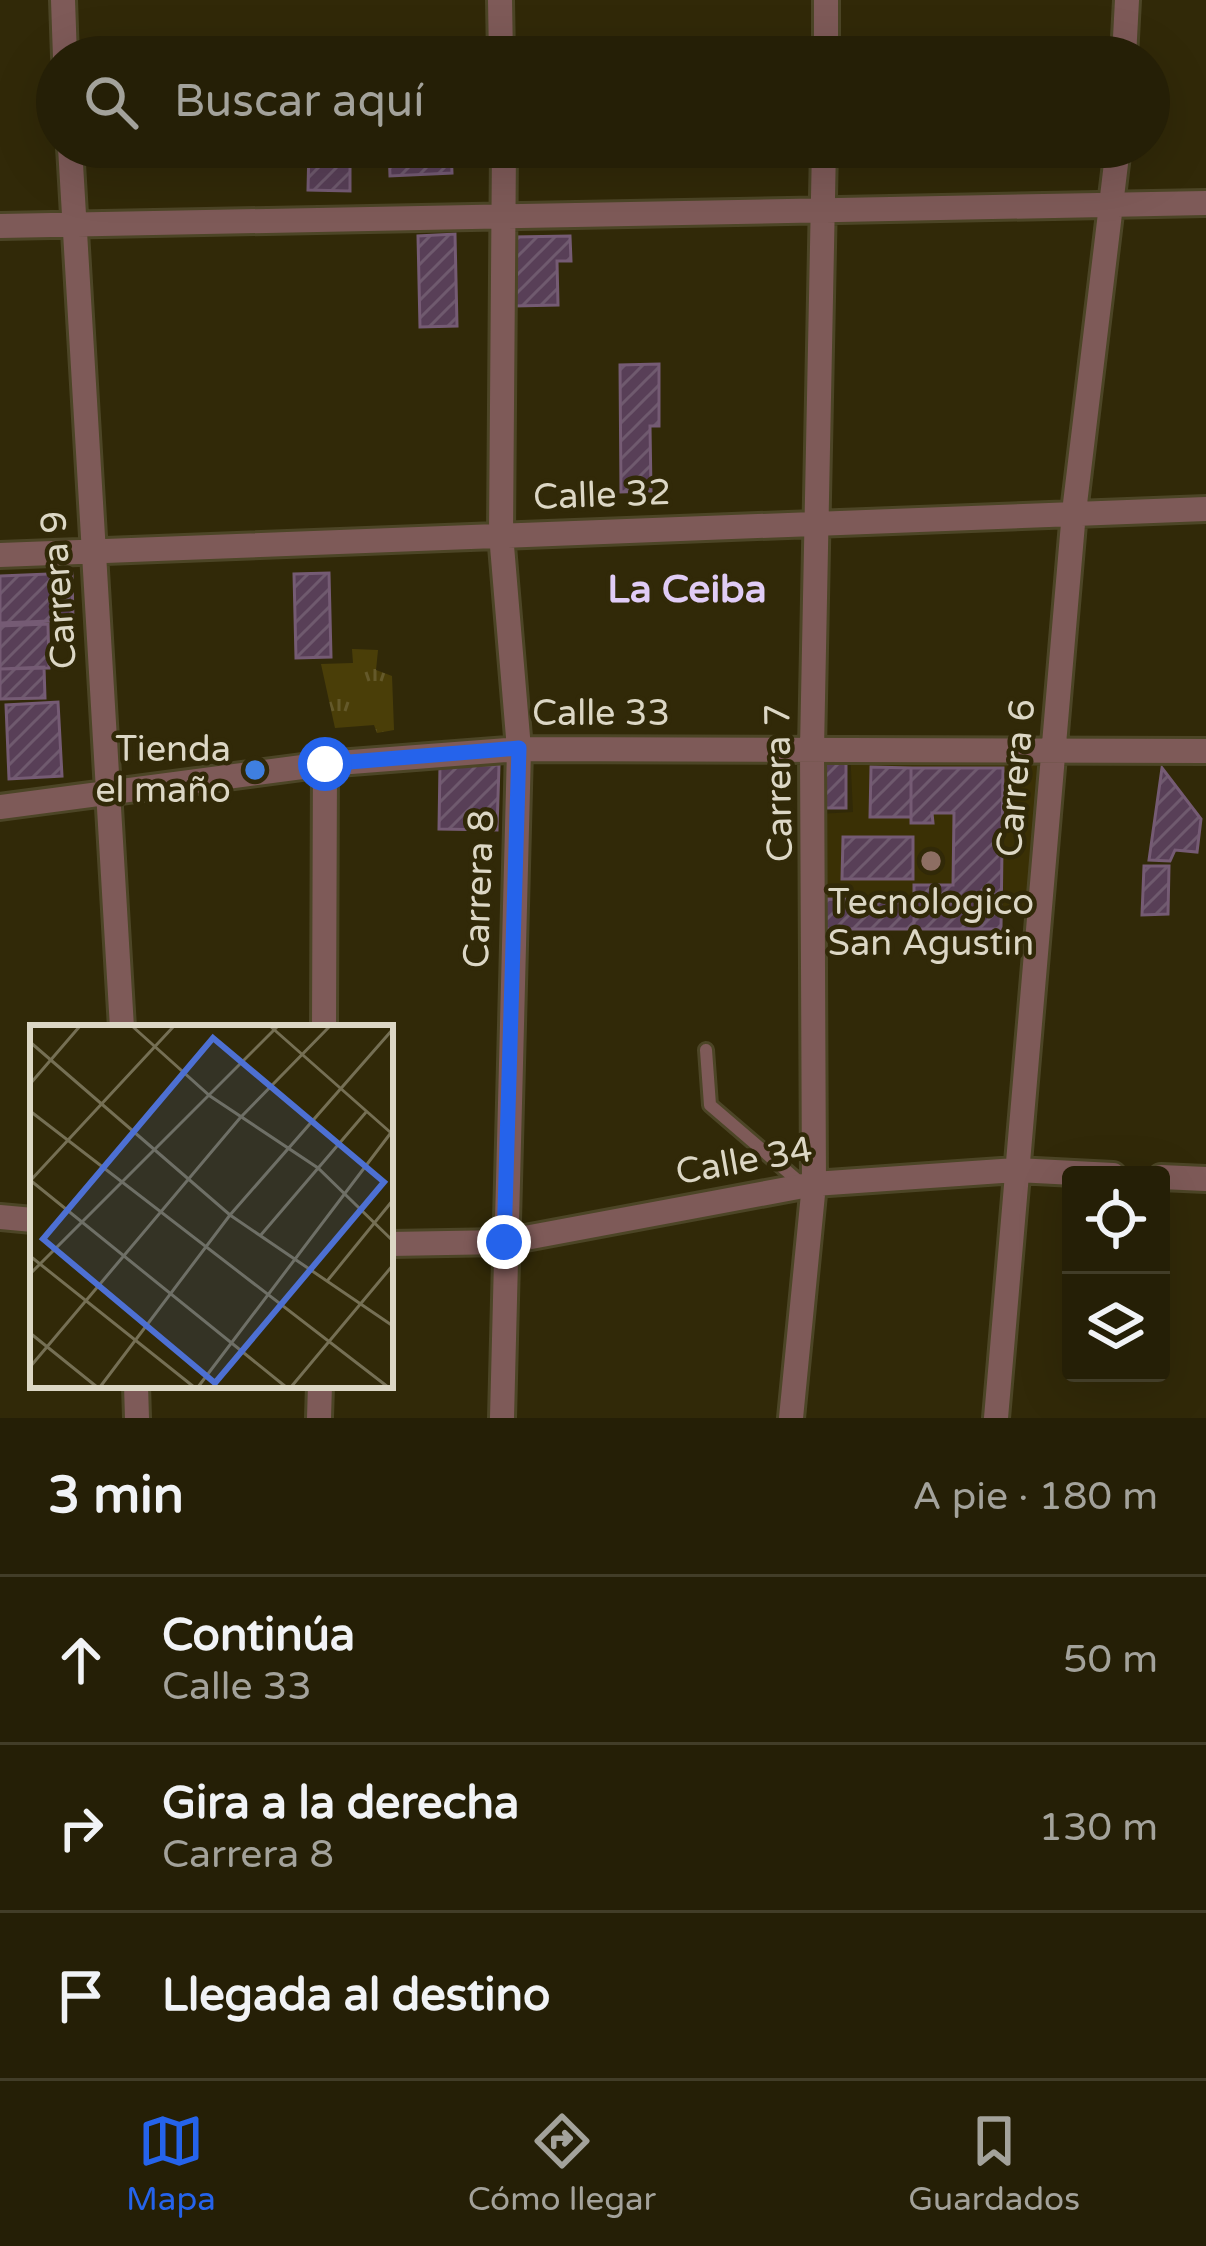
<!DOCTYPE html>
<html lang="es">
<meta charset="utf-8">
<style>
:root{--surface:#251f06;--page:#312c14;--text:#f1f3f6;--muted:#a3a29b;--line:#423d28;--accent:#2563eb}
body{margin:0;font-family:"Varela Round",sans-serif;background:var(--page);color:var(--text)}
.controls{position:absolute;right:36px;bottom:36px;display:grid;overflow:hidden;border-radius:12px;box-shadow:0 12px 48px #0002}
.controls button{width:108px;height:108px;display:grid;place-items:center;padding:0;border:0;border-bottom:3px solid var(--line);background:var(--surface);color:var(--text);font:60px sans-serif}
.stop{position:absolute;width:36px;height:36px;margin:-27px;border:9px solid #2563eb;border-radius:50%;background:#fff}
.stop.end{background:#2563eb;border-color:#fff;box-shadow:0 3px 12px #0008}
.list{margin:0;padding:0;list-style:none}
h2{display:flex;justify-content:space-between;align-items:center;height:156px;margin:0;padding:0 48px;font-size:51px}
h2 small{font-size:39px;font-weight:400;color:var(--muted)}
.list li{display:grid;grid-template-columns:78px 1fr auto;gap:36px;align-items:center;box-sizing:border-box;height:168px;padding:0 48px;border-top:3px solid var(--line)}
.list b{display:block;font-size:45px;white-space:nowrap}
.list p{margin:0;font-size:39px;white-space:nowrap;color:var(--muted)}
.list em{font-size:39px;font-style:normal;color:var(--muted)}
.icon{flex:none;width:66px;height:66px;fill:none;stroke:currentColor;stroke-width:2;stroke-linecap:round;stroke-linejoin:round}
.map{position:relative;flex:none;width:1206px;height:1418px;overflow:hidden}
.search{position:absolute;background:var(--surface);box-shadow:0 12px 48px #0002;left:36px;right:36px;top:36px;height:132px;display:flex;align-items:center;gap:30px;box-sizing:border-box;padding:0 42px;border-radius:66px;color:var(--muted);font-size:45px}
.sheet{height:660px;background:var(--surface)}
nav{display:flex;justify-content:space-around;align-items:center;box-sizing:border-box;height:168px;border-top:3px solid var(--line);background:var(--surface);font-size:33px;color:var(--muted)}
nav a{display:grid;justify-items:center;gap:6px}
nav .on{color:var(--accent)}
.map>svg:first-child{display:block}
</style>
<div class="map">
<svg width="1206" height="1418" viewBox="0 0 1206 1418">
<defs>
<pattern id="grass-tufts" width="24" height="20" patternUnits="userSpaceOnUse" patternTransform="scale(3)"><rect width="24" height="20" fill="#4a3e08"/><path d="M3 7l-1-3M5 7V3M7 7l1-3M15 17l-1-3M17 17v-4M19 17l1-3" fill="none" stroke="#64592a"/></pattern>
<pattern id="building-hatch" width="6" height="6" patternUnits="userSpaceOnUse" patternTransform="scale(3)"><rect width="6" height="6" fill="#583f57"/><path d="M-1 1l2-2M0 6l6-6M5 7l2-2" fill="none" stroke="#6f5a6e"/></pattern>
</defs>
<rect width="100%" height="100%" fill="#312908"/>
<path fill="#3a3005" d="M850,750L1056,753L1039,908H817L818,814L853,812Z"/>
<path fill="url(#grass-tufts)" d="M352,649L378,650L376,670L392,676L394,730L377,733L374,725L335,728L321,664L353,663Z"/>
<path fill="url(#building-hatch)" stroke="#755b74" stroke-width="3" d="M309,147H350V191L308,190Z
M389,147H451L452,173L390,176Z
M455,234L457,326L420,327L418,236Z
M570,236L571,261H557L558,305L515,306L514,237Z
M659,364V426H650L651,491L621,492L620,365Z
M72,573L73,620L0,623V576Z
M329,573L331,657L296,658L294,574Z
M48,624L49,668L0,669V626Z
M44,667L45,698L0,699V669Z
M58,702L62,776L9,779L6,705Z
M818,753L846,754V808H819Z
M440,765H499L497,830L439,829Z
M871,767L911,768V817H870Z
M911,768H1003L1001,929H914V885H953L954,813H932L933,823H911Z
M1162,768L1201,819L1197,852L1175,850L1170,861L1149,860Z
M843,837H913V879H842Z
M1144,866H1169L1168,914L1142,915Z
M824,899L914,900V929H824Z"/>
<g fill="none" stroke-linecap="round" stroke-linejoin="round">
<g stroke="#4c4526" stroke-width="18">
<path id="lane" d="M827,52H940
M706,1050L710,1105L803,1185"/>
</g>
<g stroke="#4c4526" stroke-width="30">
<path id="street" d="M63,0L65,57
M500,0L501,57
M826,57V0
M1124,57L1127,0
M70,147L122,1028
M0,226L1206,203
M0,555L1206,509
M0,807L325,764L519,749L1206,751
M324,1028L325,764
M1161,1177L1206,1179
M0,1217L33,1220
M390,1244L504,1242L814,1184L1016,1170L1113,1175
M136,1385L137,1418
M319,1418L320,1385
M502,1418L519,749L501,534L504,147
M791,1418L814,1184L812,749L824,147
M996,1418L1074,512L1118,147"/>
</g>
<use href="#lane" stroke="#7e5a58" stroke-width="12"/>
<use href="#street" stroke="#7e5a58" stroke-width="24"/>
</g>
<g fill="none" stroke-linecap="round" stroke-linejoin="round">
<path stroke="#2563eb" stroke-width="15" d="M325,764L519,748L504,1242"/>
</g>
<circle fill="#3f7fe0" stroke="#312908" stroke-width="4.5" cx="255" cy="770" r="12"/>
<circle fill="#8d6e63" stroke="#312908" stroke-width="4.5" cx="931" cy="861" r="12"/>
<g text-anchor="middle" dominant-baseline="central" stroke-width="9" stroke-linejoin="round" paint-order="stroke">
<g font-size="36" fill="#dcd7c5" stroke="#312908">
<text transform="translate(602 495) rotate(-2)">Calle 32</text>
<text transform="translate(59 590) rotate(-94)">Carrera 9</text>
<text x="601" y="713">Calle 33</text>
<text transform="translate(1016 778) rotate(-85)">Carrera 6</text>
<text transform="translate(779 783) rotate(-91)">Carrera 7</text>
<text transform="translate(479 889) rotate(-88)">Carrera 8</text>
<text transform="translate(744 1161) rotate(-10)">Calle 34</text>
</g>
<g font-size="36" fill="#dcd7c5" stroke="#312908" text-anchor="end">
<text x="231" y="749">Tienda<tspan x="231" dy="41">el maño</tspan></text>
<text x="931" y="902" text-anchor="middle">Tecnologico<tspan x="931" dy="41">San Agustin</tspan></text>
</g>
<g font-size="39" font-weight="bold" fill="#e0ccf6" stroke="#312908">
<text x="687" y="589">La Ceiba</text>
</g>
</g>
<g transform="translate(30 1025)">
<rect width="363" height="363" fill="#312908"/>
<path fill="none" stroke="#756f54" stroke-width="3" d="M102,1L180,71L288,143L363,216M240,1L360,107M0,17L200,190L363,301M0,59L50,1M0,86L358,362M0,155L256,362M0,156L144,1M230,211L337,86M0,231L164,362M0,249L248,1M298,255L363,175M0,308L67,362M0,342L210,93L300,1M70,362L200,190L363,4M168,362L363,105M261,362L363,240"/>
<path fill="#4d70d3" fill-opacity="0.15" stroke="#4d70d3" stroke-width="6" d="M183,13L354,157L185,358L13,214Z"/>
<rect width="363" height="363" fill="none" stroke="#dcd7c5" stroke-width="6"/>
</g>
</svg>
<div class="controls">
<button><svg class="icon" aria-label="locate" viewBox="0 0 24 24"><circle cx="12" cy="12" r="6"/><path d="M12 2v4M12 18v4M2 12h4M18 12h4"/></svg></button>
<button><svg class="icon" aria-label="layers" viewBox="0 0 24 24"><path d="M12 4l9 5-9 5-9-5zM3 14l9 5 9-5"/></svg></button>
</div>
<div class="stop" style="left:325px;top:764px"></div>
<div class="stop end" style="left:504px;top:1242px"></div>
<div class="search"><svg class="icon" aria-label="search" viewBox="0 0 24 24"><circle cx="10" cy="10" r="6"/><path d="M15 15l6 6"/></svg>Buscar aquí</div>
</div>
<section class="sheet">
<h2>3 min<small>A pie · 180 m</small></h2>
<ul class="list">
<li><svg class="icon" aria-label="ahead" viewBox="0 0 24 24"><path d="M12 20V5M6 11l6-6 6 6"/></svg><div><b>Continúa</b><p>Calle 33</p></div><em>50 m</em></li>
<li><svg class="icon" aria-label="right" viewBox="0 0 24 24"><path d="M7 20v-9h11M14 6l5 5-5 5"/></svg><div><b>Gira a la derecha</b><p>Carrera 8</p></div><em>130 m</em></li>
<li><svg class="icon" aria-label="arrive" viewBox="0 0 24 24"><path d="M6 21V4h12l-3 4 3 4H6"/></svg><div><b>Llegada al destino</b></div></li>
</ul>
</section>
<nav>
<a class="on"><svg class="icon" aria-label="map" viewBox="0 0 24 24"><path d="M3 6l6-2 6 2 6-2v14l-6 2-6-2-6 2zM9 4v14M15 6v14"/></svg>Mapa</a>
<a><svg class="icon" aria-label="directions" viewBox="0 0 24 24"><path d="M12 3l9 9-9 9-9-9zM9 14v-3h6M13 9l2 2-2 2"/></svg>Cómo llegar</a>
<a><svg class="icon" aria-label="saved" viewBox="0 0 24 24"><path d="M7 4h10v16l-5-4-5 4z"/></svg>Guardados</a>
</nav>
